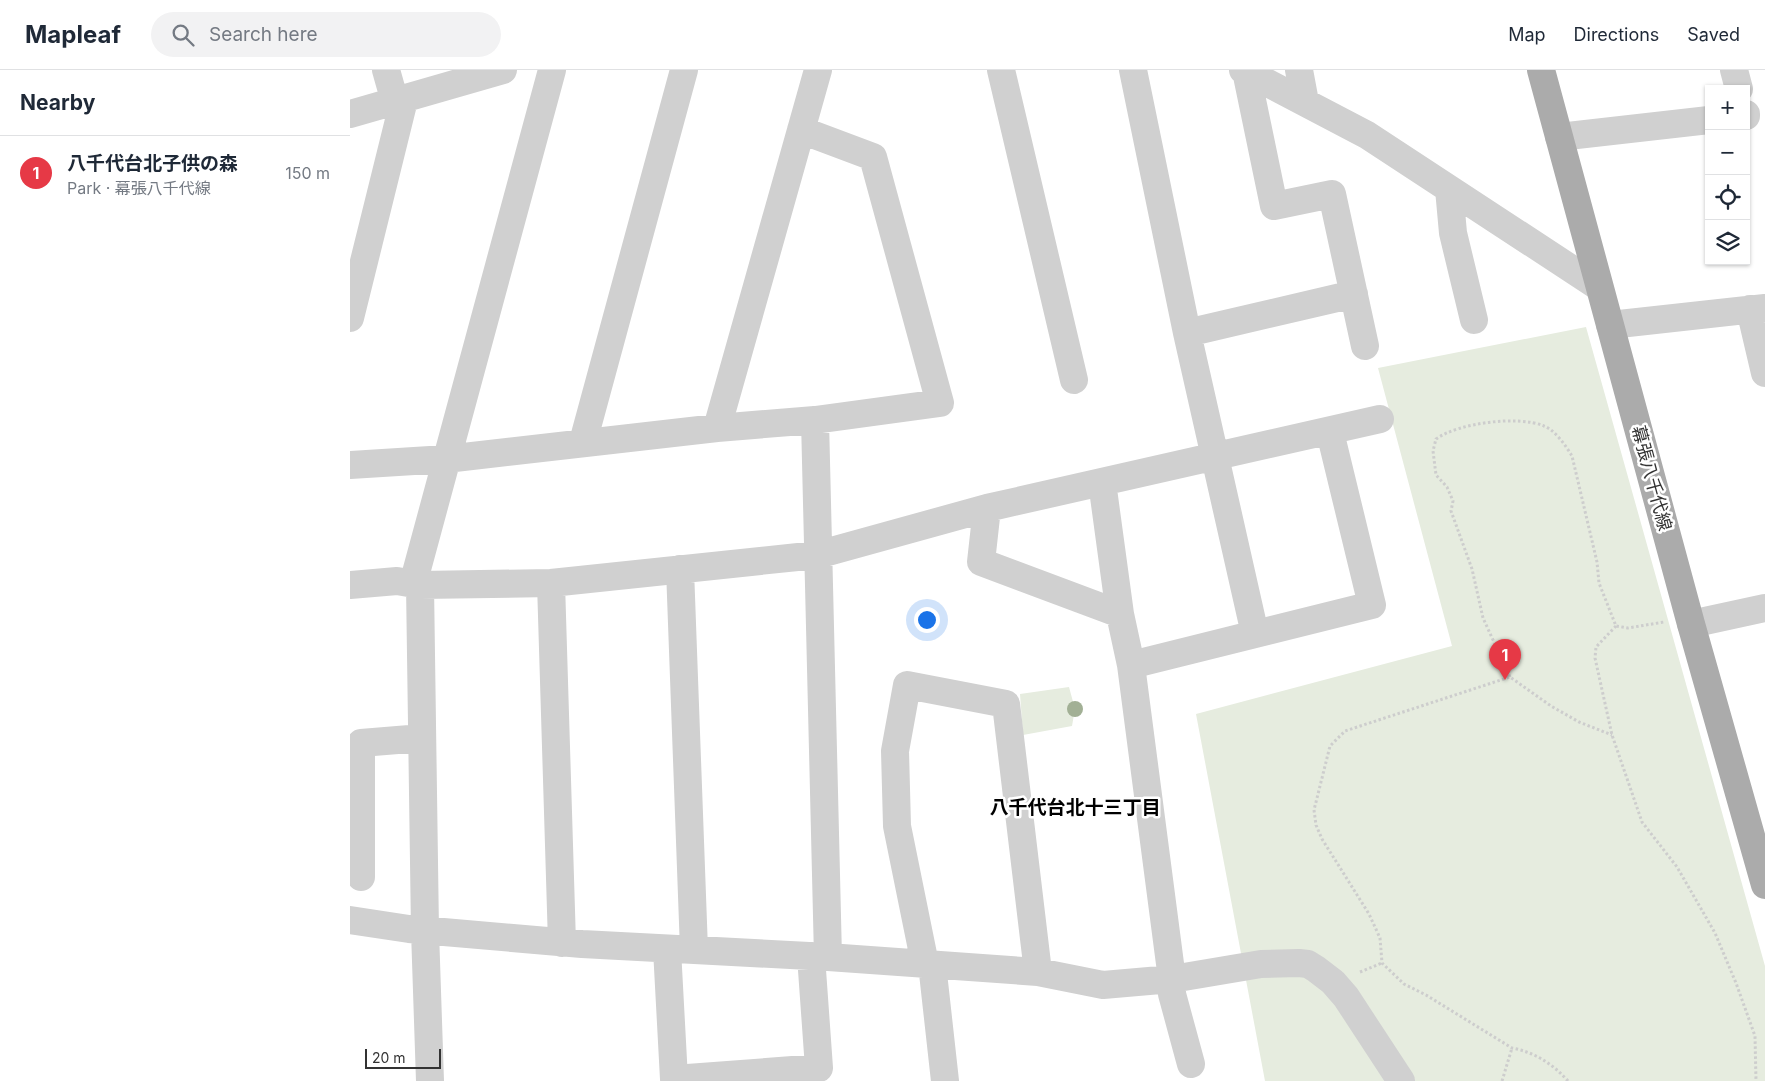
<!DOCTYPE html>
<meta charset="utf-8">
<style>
:root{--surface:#fff;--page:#f2f2f3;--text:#1f2937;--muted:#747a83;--line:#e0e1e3;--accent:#e63946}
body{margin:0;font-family:Inter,"Noto Sans JP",sans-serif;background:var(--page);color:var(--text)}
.controls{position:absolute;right:15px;top:15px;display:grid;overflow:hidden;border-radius:0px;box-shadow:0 1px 4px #0004}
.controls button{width:45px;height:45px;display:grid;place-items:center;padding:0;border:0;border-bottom:1px solid var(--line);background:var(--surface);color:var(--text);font:25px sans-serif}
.scale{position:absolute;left:15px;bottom:12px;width:76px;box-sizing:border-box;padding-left:5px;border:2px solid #333;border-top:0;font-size:14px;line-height:18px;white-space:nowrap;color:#333;-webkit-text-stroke:4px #fff;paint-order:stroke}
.you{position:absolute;left:576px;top:549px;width:18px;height:18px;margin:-12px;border:4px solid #fff;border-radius:50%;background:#1a73e8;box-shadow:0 0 0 8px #1a73e833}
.badge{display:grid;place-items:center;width:32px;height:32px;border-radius:50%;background:var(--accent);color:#fff;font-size:16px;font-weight:700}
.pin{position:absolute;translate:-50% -41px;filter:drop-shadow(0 1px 2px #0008)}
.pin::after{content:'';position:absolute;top:26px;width:18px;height:15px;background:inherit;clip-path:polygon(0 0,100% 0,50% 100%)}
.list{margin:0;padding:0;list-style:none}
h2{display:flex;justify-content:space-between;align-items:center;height:65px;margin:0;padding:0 20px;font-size:21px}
h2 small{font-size:16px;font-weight:400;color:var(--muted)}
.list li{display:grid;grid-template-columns:32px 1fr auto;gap:15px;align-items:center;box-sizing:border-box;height:75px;padding:0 20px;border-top:1px solid var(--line)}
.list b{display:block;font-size:19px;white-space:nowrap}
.list p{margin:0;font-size:16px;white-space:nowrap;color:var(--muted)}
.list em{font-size:16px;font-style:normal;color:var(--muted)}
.icon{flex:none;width:28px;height:28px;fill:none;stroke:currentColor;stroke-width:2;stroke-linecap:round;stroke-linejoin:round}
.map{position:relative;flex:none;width:1415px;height:1011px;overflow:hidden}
header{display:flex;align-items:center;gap:30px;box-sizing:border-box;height:70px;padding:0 25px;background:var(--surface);border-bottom:1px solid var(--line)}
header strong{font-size:24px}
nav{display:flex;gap:28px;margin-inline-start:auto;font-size:18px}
.search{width:350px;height:45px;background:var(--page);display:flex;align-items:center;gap:12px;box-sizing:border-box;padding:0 18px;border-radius:28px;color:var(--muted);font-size:19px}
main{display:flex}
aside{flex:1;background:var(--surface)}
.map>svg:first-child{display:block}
</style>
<header>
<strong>Mapleaf</strong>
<div class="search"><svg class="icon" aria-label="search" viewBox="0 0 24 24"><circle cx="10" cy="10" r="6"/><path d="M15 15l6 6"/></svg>Search here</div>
<nav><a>Map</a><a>Directions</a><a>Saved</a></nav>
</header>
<main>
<aside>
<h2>Nearby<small></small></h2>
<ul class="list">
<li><span class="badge">1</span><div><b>八千代台北子供の森</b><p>Park · 幕張八千代線</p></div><em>150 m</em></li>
</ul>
</aside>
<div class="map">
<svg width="1415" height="1011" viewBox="0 0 1415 1011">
<rect width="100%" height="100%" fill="#fff"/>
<path fill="#e6ecdf" d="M1236,257L1415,896V1011H915L846,644L1102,576L1028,298Z
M719,617L725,639L722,656L673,665L670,624Z"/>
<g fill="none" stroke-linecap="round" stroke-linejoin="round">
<path stroke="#cdcdcd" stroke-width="3" stroke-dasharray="2.5 2.5" stroke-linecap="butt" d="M1266,556L1246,577L1245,588L1262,665L1292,752L1327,797L1365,863L1386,913L1405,966L1406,1011
M1160,607L1133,548L1122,499L1101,441L1103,431L1097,417L1086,405L1083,381L1086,369C1108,353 1168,345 1194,356C1205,360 1216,376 1222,386L1247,492L1249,513L1266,556L1278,558L1314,552
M1010,902L1032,893
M1152,1011L1162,978
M1218,1011C1203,994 1184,982 1162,978L1076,925L1054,914L1032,893L1030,868L1019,844L972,769L966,755L964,740L980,676L995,661L1160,607L1201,636L1229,652L1262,665"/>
<path stroke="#d0d0d0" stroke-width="28" d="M36,0L45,32
M651,0L724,310
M783,0L837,263L905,564
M893,0L1017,65L1249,217
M949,0L955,32
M1384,0L1389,19
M896,1L924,136L982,124L1015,276
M0,44L153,0
M1396,44V46
M1209,67L1359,50
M1099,119L1103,163L1124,250
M1400,239L1415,303
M0,248L54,30
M1260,255L1415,238
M837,263L1004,224
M465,350L478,887
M367,358L468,0
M233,372L334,0
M0,395L96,389L367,358L465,350L590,333L523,87L451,60
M752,412L770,544L781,595L822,909V924L841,994
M637,438L631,492L770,544
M330,499L344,880
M201,513L212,873
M63,514L202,0
M0,515L47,511L70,515L201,513L467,485L637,438L1030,349
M70,515L75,861L80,1011
M1341,554L1415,538
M781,595L1022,535L980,362
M11,807V673L72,668
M0,850L59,859L232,874L478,887L688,902L753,915L822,909L911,894L949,893L958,894L966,899L983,912L996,927L1051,1011
M317,879L324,1009L469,998L461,886
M575,894L547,756L545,681L557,615L656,634L688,902
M582,894L595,1011"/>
<path stroke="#ababab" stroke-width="28" d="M1191,0L1341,554L1415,815"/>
</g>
<circle fill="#a2b095" cx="725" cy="639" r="8"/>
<g text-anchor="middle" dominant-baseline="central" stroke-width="5" stroke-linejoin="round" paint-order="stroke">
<g font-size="18" fill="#333" stroke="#fff">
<text transform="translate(1302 408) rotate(75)">幕張八千代線</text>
</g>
<g font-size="19" font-weight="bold" fill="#000" stroke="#fff">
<text x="725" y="737">八千代台北十三丁目</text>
</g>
</g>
</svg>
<div class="controls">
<button>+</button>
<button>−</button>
<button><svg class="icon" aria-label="locate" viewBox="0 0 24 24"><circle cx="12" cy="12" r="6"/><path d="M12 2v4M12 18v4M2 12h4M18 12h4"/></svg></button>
<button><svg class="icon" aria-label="layers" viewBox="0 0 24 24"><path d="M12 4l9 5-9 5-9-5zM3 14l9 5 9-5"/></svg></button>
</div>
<div class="scale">20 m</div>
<div class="you"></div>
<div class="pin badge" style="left:1155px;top:610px">1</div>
</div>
</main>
